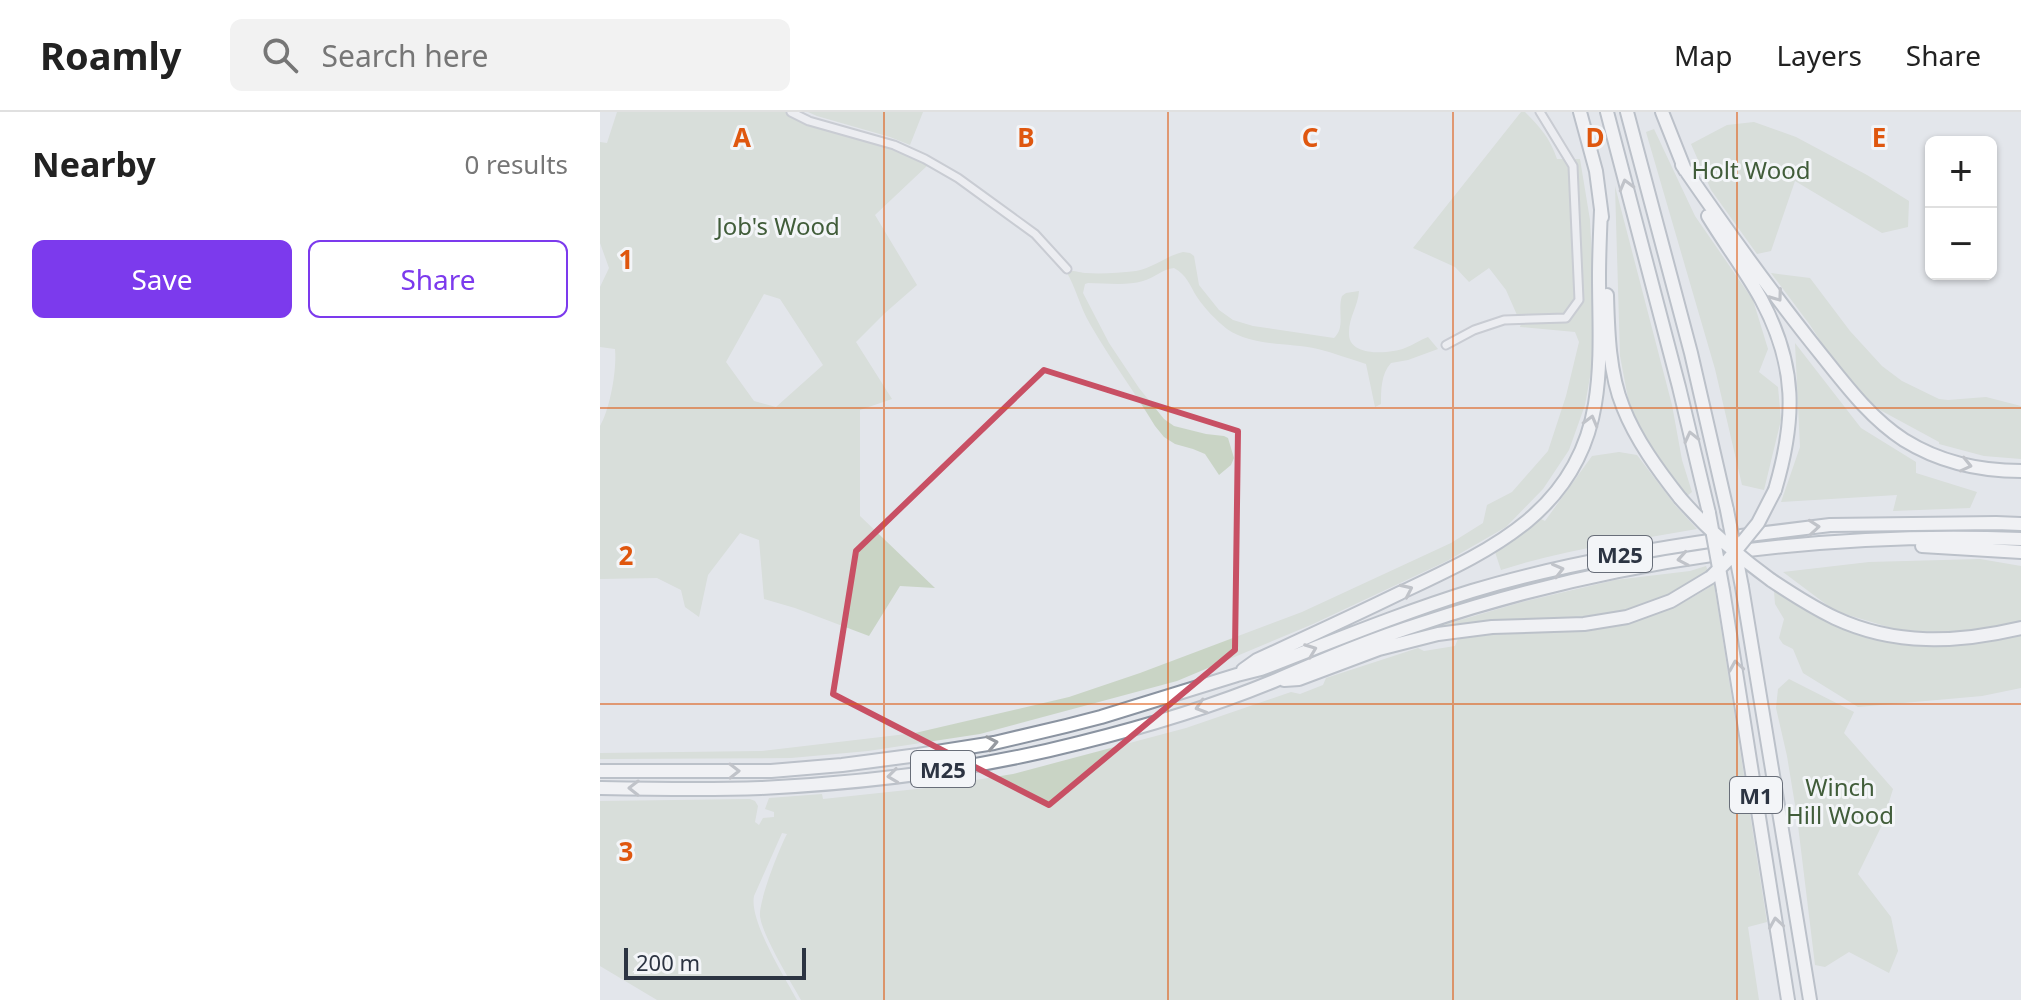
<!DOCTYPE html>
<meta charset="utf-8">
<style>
:root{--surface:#fff;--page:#f2f2f2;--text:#222;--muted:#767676;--line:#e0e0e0;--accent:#7c3aed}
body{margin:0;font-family:"Noto Sans",sans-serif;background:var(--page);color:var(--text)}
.controls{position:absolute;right:24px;top:24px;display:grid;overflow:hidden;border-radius:12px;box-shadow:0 2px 6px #0004}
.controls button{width:72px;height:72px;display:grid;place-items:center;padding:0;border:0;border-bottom:2px solid var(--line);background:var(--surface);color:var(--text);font:40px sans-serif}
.scale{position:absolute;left:24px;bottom:20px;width:182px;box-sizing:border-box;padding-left:8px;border:4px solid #2c3442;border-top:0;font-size:22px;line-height:28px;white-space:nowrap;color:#2c3442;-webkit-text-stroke:6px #f3f5f8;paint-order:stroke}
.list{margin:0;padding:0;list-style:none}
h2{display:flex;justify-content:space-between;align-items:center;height:104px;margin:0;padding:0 32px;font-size:34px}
h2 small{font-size:26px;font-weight:400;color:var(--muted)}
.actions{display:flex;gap:16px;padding:24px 32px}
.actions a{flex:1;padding:18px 0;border:2px solid var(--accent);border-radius:12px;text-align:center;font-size:28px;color:var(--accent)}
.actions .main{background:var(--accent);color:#fff}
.icon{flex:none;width:44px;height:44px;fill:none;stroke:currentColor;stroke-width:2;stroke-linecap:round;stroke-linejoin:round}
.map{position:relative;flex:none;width:1421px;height:888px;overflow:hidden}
header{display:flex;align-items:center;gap:48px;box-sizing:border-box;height:112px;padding:0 40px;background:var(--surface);border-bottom:2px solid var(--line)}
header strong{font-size:38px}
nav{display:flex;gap:44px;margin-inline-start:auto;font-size:28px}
.search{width:560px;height:72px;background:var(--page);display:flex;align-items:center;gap:20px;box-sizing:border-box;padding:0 28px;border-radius:12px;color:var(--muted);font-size:30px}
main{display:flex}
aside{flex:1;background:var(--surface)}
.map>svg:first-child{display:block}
</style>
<header>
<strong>Roamly</strong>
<div class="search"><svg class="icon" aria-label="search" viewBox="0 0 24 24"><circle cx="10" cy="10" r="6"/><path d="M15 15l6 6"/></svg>Search here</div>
<nav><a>Map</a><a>Layers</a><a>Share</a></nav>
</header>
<main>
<aside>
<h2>Nearby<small>0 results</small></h2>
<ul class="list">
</ul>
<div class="actions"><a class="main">Save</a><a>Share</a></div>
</aside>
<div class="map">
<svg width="1421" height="888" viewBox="0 0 1421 888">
<rect width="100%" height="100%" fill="#e3e6eb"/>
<path fill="#c9d4c5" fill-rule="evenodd" d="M17,0H185L211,14L287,36L329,52L275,103L317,173L285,201L256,230L292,287L260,298V404L335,476L300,474L269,524L195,496L164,487L159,428L140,421L108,463L99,505L85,495L81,478L57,466L0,467V314C10,297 17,258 15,237L0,235V175L9,156L0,131V30L7,31ZM164,182L180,187L223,253L176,295L154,289L126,250Z
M208,0H323L310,33L290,25L217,4Z
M921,0H925C940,15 950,26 957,47H980L990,108L993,165V248L985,293L969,338L943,377L906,415L847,449L713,512L577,569L380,622L268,639L191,646L0,647V641L162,639L315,621L469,585L540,561L702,500L851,431L883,411L887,393L912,380L948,339L966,284L979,230L975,220L920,215L923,204L917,203L906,178L889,156L869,170L855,155L813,136Z
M1154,10L1196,25L1267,63L1309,89L1308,115L1282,121L1195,69L1171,139L1157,142L1111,78L1091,32L1127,13Z
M1054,17L1095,104L1153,188L1168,237L1159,260L1178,275L1181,308L1164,378L1142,373L1115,257L1046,20Z
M1015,74L1072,293L1082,348L1092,380L1087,384L1063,355L1045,327L1030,297L1020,244Z
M583,140L590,141L594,144L599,173L619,198L633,208L653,214L734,226C746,215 737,199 742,184L746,181L759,179C758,195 748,206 749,223C750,245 790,242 805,236C813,233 820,228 828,225L838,237L808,248L791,251C781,262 781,278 781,292L775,295L766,252C750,247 734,241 718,237C688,230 653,235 627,217C616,208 605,197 597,185C590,174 587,163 574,156C562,157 555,166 543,169C526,174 506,171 488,171L485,172L483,181L509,231L539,276L564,307L574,314L606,322L624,324L628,326L634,346L631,353L619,363L605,342L593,337L575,332L564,325L555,314C534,279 510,247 490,212C480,195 476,176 466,159C473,158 477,160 485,161C501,162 519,161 536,159C553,156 566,144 583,140Z
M1171,161L1210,166L1250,219L1282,254L1302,269L1339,287L1348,288L1386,285L1421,294V347L1384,344L1339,332V330L1280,298L1244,265L1210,213Z
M1195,231L1261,316L1316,350V361L1377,380L1370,396L1293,399L1297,383L1181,390L1200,335Z
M1019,340L1037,343L1075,393L1097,417C1031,429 965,437 901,458L895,440L924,420L939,406L945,409L992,344Z
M1380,447L1421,454V510L1352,522L1298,518L1235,499L1183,460L1269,450Z
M1106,454L1108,459C1033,518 957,504 870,511C858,512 844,516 833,516L922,490L1015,468L1090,459Z
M1114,472L1167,810L1148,815L1159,888H201C191,870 162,823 160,804C159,788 179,737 187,722L182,721L154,784C149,809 184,864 197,888H57L0,854V689L150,687L155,689L158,694L155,710L159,713L163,706L174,705V700L165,697L169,686L222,682L223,687L326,676L413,662L586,616L691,580L700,582L723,573L726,566L818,536L824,539L855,534L858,527C898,518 940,521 981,518C1028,515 1075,499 1114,472Z
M1174,479C1187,487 1199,491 1212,498C1229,506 1245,516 1262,522C1314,541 1368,534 1421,523V576L1382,584L1258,595L1203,561L1193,537L1183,532L1179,526L1184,507L1175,492Z
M1189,567L1254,600L1244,621L1293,677L1282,713L1258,762L1291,805L1298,839L1289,861L1249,840L1225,855L1215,853L1197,705L1187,644L1176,596L1178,577Z"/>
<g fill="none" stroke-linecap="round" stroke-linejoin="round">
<g stroke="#a8adb5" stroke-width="11">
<path id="minor" d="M191,0L209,9L294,33L325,47L358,66L435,122L467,157
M846,233L874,218L904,208L966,206L979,188L973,54L940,0"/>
</g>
<g stroke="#8b94a1" stroke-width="16">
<path id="motorway" d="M980,0L996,59L1002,105
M1007,0L1079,275L1109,401
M1027,0L1091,241L1127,398
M1062,0L1085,58
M1082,53C1126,117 1171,180 1220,241C1245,272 1270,306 1304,328C1341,351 1379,359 1421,359
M1108,104C1125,132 1145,158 1161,187C1197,254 1196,307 1175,378
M1007,183C1008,219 1009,261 1023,295C1036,328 1058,358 1080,386
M1141,424L1230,413L1396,411L1421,412
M1322,434L1421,440
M1171,468C1192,482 1212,495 1235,506C1295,534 1357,531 1421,516
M1142,475L1210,888
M1123,478L1188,888
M643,558L657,548C705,526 753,504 800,481C889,439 977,401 995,292C1002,250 999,207 999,165C999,143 1000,120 1001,98
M684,568L699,567L779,537L838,522L892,515L984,512L1027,505L1071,489L1111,465
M0,659H171L242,653L318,643L394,631L466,614L501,605L637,563L661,557C731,530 801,501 872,479C954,454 1039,439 1123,427
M0,676C54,677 107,678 161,676C266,671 377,657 479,631C544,615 611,595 674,569C723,548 772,527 823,511C1015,447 1219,419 1421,427"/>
</g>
<use href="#minor" stroke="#f6f7f9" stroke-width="7"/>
<use href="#motorway" stroke="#fff" stroke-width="12"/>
<g stroke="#8b94a1" stroke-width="16" stroke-linecap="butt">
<path id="motorway-bridge" d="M1080,386C1107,417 1138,444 1171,468
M1127,398L1142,475
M1109,401L1123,478
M1111,465L1128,448L1158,411L1175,378"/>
</g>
<use href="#motorway-bridge" stroke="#fff" stroke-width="12"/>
</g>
<defs><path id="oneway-chevron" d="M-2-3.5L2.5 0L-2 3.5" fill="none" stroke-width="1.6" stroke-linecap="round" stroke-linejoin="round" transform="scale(2)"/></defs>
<g stroke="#969aa0">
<use href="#oneway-chevron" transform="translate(1026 73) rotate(-105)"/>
<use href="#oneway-chevron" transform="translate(1177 184) rotate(54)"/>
<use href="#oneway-chevron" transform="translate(991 309) rotate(-75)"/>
<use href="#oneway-chevron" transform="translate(1091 325) rotate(-103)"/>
<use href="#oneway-chevron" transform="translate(1366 353) rotate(13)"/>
<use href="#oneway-chevron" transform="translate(1214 415) rotate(-5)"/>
<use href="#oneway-chevron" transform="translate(1083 447) rotate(170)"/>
<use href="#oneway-chevron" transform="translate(958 458) rotate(-14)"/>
<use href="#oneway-chevron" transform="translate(807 478) rotate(-25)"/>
<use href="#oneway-chevron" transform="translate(711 538) rotate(-21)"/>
<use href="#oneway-chevron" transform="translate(1136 554) rotate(-99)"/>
<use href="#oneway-chevron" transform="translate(601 595) rotate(163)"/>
<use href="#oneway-chevron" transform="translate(392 631) rotate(-11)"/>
<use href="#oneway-chevron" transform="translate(134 659) rotate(-1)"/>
<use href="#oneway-chevron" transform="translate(293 664) rotate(173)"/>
<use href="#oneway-chevron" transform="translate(34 676) rotate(-179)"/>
<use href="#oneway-chevron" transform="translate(1176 811) rotate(-99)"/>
</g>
<path d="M0 0H1421V888H0ZM444,258L638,319L635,538L449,693L233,582L256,439Z" fill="#e3e6eb" fill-opacity=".55" fill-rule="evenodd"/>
<path fill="none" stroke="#c85064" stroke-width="6" stroke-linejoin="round" d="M444,258L638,319L635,538L449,693L233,582L256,439Z"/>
<path fill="none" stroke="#df570f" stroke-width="2" stroke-opacity="0.55" d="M284,0V888M568,0V888M853,0V888M1137,0V888M0,296H1421M0,592H1421"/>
<g text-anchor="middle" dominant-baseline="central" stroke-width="6" stroke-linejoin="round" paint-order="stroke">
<g fill="#f3f5f8" stroke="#686e79" stroke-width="2">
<rect x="988" y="424" width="64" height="36" rx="6"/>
<rect x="311" y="639" width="64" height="36" rx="6"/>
<rect x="1130" y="665" width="52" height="36" rx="6"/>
</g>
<g font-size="22" font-weight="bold" fill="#2c3442">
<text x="1020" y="442">M25</text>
<text x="343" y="657">M25</text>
<text x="1156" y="683">M1</text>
</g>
<g font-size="24" fill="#415d3a" stroke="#f3f5f8">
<text x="1151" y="57">Holt Wood</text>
<text x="178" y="113">Job's Wood</text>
<text x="1240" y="674">Winch<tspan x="1240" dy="28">Hill Wood</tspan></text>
</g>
</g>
<g font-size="26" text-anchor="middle" font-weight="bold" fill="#df570f" stroke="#f3f5f8" stroke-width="6" stroke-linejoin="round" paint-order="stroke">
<text x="142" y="35">A</text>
<text x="426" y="35">B</text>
<text x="710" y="35">C</text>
<text x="995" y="35">D</text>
<text x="1279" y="35">E</text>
<text x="26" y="157">1</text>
<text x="26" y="453">2</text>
<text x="26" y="749">3</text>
</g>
</svg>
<div class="controls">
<button>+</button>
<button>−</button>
</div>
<div class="scale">200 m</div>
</div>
</main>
